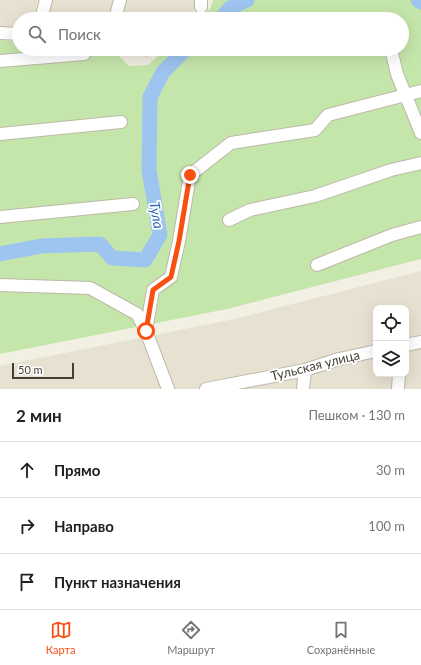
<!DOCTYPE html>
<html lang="ru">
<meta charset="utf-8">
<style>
:root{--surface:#fff;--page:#f2f2f2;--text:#202124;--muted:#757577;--line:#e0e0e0;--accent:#f95012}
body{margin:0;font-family:Lato,sans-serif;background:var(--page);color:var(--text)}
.controls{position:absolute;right:12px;bottom:12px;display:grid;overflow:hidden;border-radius:8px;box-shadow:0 4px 16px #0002}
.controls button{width:36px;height:36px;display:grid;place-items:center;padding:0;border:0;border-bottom:1px solid var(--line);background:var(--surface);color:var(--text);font:20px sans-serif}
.scale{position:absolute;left:12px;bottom:10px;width:62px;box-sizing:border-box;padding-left:4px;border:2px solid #433f33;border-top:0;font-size:11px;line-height:14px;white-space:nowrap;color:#433f33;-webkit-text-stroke:3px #fff;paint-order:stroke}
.stop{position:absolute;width:12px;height:12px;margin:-9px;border:3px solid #f95012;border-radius:50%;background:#fff}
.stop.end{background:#f95012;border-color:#fff;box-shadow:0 1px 4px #0008}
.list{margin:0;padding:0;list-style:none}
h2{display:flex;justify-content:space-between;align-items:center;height:52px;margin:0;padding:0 16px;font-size:17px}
h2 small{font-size:13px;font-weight:400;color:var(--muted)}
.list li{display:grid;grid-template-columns:26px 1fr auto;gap:12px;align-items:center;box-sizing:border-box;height:56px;padding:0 16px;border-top:1px solid var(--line)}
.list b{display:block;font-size:15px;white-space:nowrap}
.list em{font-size:13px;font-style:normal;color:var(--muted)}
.icon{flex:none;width:22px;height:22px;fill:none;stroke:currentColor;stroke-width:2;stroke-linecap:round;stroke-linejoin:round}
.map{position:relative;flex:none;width:421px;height:389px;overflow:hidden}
.search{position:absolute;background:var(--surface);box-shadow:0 4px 16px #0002;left:12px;right:12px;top:12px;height:44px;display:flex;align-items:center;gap:10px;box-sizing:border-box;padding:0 14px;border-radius:22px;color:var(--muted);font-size:15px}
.sheet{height:220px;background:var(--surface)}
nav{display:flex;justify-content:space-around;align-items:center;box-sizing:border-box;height:56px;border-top:1px solid var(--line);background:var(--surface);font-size:11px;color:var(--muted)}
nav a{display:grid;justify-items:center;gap:2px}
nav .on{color:var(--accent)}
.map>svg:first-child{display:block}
</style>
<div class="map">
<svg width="421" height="389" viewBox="0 0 421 389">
<rect width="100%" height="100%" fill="#f2efe3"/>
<path fill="#e6e1d1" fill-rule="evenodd" d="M0,0H38L34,19H19V33L0,30Z
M52,0H115L110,19H47Z
M126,0H198L196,7L189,17L186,19H121Z
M128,49H155L147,58Z
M421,271V389H0V366L235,319ZM376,308H406V374H376Z"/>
<path fill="#c5e6ab" d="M213,0H421V259L227,309L0,354V40L19,42V49H101L113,50L129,66L148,65L166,49H402V19H199L210,9Z"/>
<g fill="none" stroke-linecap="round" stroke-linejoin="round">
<path stroke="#9ec5ef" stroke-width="15" d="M418,0L421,2
M221,19L230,8L247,0
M0,254L41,246L100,244L112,258L145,260L160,235L149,170L150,97L163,72L186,49"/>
<g stroke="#bdb8a6" stroke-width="14">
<path id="minor" d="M201,0V7
M41,19L46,0
M115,19L120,0
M0,33L19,34
M391,49L397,74L421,133
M0,61L84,54
M0,134L121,122
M0,217L133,204
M229,220L250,210L315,196L391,170L421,163
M317,265L392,235L421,227
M0,285L90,288L137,314L146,331
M406,345L421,342
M168,389L146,331L153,290L171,277L179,241L190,175L231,143L315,130L328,115L421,91
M206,389L305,370L339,359L376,351
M303,389L305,370
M398,389L399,374"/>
</g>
<use href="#minor" stroke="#fff" stroke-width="12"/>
</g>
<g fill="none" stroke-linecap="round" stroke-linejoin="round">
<path stroke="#f95012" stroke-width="5" d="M146,331L153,290L171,277L179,241L190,175"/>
</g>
<g text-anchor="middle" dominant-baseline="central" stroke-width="3.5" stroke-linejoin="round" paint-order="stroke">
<g font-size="13" fill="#433f33" stroke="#fff">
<text transform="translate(315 365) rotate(-14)">Тульская улица</text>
</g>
<g font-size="14" font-style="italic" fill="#2e69ae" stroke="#fff">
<text transform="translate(157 215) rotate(80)">Тула</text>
</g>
</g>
</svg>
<div class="controls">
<button><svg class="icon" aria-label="locate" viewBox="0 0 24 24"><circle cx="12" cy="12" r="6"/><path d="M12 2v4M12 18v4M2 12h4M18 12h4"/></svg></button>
<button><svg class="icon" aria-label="layers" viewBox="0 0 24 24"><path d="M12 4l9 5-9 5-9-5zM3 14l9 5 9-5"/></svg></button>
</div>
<div class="scale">50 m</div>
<div class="stop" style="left:146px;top:331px"></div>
<div class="stop end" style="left:190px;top:175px"></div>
<div class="search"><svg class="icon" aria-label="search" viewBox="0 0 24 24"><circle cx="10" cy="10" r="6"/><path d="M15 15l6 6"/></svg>Поиск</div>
</div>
<section class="sheet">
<h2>2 мин<small>Пешком · 130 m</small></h2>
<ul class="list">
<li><svg class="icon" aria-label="ahead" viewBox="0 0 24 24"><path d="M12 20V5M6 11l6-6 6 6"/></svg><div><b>Прямо</b></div><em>30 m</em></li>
<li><svg class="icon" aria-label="right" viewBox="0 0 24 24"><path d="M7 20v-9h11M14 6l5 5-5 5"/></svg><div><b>Направо</b></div><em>100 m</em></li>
<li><svg class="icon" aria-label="arrive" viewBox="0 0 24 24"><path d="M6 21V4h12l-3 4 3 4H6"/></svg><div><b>Пункт назначения</b></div></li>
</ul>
</section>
<nav>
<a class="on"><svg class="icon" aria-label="map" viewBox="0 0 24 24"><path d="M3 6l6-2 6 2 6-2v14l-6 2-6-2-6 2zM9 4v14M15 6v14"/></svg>Карта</a>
<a><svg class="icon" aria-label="directions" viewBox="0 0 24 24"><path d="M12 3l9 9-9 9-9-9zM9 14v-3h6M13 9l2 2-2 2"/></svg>Маршрут</a>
<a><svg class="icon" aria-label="saved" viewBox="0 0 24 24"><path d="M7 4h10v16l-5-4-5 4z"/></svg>Сохранённые</a>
</nav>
